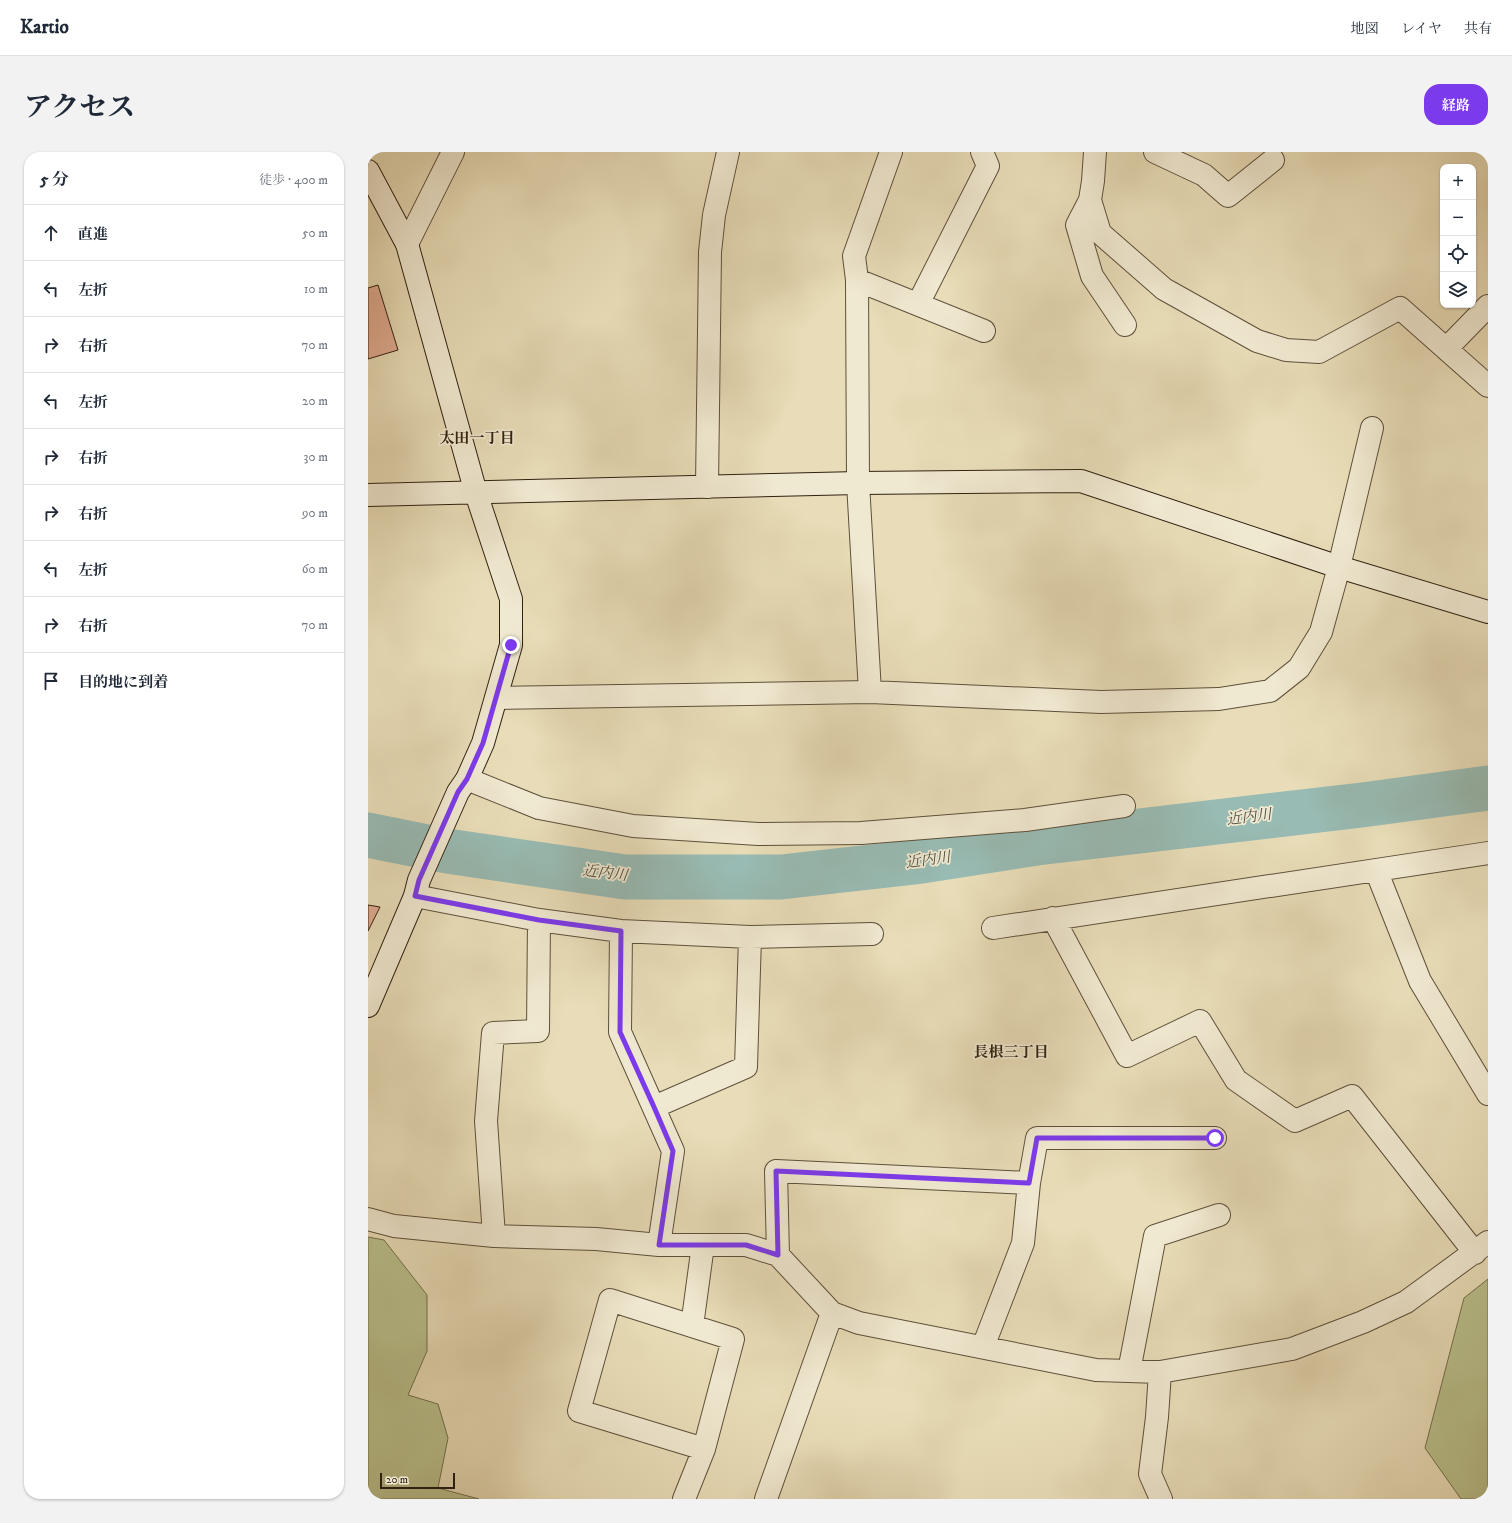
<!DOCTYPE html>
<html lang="ja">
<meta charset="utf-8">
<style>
:root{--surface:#fff;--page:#f2f2f3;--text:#1f2937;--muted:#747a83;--line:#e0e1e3;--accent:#7c3aed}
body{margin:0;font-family:"IM FELL DW Pica","Noto Serif JP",serif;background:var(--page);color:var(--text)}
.controls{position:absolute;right:12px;top:12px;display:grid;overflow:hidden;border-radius:8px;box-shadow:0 1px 3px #0004}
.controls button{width:36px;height:36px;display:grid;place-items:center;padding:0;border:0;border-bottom:1px solid var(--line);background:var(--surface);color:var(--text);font:20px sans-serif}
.scale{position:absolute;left:12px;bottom:10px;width:75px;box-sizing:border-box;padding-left:4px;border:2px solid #302111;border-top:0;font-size:11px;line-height:14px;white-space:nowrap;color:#302111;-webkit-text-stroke:3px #f0e9d1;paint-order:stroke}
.stop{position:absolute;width:12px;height:12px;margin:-9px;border:3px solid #7c3aed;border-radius:50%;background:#fff}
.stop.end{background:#7c3aed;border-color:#fff;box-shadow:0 1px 4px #0008}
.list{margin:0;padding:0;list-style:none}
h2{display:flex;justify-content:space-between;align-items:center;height:52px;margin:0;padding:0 16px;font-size:17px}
h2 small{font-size:13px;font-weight:400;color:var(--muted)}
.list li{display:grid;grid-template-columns:26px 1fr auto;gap:12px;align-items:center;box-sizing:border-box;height:56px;padding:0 16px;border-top:1px solid var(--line)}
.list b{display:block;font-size:15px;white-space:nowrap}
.list em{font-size:13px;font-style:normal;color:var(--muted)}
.icon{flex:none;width:22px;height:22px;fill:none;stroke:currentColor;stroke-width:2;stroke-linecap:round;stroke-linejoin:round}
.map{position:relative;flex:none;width:1120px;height:1347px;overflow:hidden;border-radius:16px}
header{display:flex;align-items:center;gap:24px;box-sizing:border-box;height:56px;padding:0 20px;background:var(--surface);border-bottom:1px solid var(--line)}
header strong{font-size:19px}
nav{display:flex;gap:22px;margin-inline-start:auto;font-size:14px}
.intro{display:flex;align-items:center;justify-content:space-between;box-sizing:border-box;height:96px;padding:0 24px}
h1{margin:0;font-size:28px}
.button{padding:10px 18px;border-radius:16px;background:var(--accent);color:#fff;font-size:14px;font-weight:700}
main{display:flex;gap:24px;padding:0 24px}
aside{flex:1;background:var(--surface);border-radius:16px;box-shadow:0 1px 3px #0004}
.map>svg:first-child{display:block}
</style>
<header>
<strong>Kartio</strong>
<nav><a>地図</a><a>レイヤ</a><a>共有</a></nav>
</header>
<div class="intro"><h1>アクセス</h1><a class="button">経路</a></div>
<main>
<aside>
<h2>5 分<small>徒歩 · 400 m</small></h2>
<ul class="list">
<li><svg class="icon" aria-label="ahead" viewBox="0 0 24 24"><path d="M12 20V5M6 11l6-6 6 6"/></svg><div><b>直進</b></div><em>50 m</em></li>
<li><svg class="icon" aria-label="left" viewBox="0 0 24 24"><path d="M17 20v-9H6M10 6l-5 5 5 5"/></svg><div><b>左折</b></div><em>10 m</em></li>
<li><svg class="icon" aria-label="right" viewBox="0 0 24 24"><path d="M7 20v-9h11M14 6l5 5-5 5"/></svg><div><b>右折</b></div><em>70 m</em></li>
<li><svg class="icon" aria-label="left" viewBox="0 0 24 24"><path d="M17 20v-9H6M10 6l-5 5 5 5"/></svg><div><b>左折</b></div><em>20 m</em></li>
<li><svg class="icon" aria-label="right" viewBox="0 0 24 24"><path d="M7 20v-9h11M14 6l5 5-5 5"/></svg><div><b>右折</b></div><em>30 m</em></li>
<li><svg class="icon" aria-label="right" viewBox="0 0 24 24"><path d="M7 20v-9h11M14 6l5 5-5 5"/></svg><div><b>右折</b></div><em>90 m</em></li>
<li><svg class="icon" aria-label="left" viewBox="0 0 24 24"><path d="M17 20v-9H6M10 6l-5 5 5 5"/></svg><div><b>左折</b></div><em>60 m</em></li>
<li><svg class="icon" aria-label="right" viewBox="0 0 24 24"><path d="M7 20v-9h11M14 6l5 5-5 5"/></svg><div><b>右折</b></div><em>70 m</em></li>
<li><svg class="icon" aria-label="arrive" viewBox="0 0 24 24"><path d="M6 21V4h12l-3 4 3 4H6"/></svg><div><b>目的地に到着</b></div></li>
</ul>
</aside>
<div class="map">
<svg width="1120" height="1347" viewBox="0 0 1120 1347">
<rect width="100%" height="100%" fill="#e8ddb8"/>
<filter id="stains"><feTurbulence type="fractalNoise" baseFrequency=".005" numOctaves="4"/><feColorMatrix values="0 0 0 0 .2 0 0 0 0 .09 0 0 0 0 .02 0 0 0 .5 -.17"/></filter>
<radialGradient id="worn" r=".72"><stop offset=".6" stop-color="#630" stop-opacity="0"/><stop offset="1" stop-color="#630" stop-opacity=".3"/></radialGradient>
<path fill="#b9c08d" stroke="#74704f" d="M0,1085L16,1088L59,1143V1199L40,1243L70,1252L80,1286L70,1336L111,1347H0Z
M1120,1127V1347H1093L1057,1296L1096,1146Z"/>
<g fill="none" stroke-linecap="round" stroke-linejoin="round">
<path stroke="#98bbb3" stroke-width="45" d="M0,683L79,699L257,725H413L547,710L669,691L994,653L1120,636"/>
</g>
<path fill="#e1ac93" stroke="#302111" d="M10,133L30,198L0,207V136Z
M0,753L12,755L0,779Z"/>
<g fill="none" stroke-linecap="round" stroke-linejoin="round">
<g stroke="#5e503b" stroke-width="24">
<path id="street" d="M523,0L486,104L489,128L490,331L502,540L733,550L851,547L902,539L931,516L953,480L971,415L1004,276
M727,0L725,29L722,48L732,81L796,137L889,189L918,198L951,200L1032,156L1120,234
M787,0L836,23L860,44L905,8
M722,48L709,73L724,124L757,173
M39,92L85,0
M489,128L616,179
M550,152L620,14L614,0
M1078,197L1120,154
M339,335L342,100L346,63L360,0
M129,546L502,540
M99,627L171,656L265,674L390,682L493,681L657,668L756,654
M1008,718L1052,829L1120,942
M47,744L171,768L253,779L382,785L504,782
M685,766L759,904L832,869L868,928L927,969L984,944L1107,1101
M625,776L1120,701
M286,955L378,915L382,785
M0,1067L26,1074L126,1084L228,1087L291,1093L305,999L252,880L253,779
M126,1084L118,969L125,881L170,879L171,768
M291,1093H378L410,1103L464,1161L491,1171L728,1218L792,1220L924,1197L995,1170L1038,1150L1120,1090
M410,1103L408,1019L661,1031
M324,1174L335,1093
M615,1195L655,1091L661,1031L669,986H847
M761,1219L787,1084L851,1063
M792,1220L789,1265L782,1322L793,1347
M316,1347L336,1297L365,1187L242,1148L211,1259L336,1297
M398,1347L464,1161"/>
</g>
<g stroke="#302111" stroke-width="24">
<path id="secondary" d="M0,19L39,92L108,341L143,447V493L115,591L99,627L90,640L51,728L47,744L0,854
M0,343L490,331L713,329L971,415L1120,460"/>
</g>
<use href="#street" stroke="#f0e9d1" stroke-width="22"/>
<use href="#secondary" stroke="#f0e9d1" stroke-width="22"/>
</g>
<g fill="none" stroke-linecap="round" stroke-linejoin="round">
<path stroke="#7c3aed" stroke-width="5" d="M143,493L115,591L99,627L90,640L51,728L47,744L171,768L253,779L252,880L286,955L305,999L291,1093H378L410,1103L408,1019L661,1031L669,986H847"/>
</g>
<g text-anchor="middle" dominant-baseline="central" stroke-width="3.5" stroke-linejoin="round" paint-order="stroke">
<g font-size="15" font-weight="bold" fill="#302111" stroke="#f0e9d1">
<text x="109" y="286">太田一丁目</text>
<text x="643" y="900">長根三丁目</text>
</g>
<g font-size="15" font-style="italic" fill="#4f4f42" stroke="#f0e9d1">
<text transform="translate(881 665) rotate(-7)">近内川</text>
<text transform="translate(560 708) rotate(-8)">近内川</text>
<text transform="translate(237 721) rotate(7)">近内川</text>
</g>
</g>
<rect width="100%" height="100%" filter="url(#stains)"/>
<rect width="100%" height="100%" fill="url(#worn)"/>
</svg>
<div class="controls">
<button>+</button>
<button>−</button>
<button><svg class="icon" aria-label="locate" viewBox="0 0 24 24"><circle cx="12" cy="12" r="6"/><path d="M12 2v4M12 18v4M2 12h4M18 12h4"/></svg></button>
<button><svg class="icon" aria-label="layers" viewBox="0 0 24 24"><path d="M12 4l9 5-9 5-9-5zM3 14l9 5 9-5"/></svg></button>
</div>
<div class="scale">20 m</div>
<div class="stop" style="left:847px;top:986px"></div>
<div class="stop end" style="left:143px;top:493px"></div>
</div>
</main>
